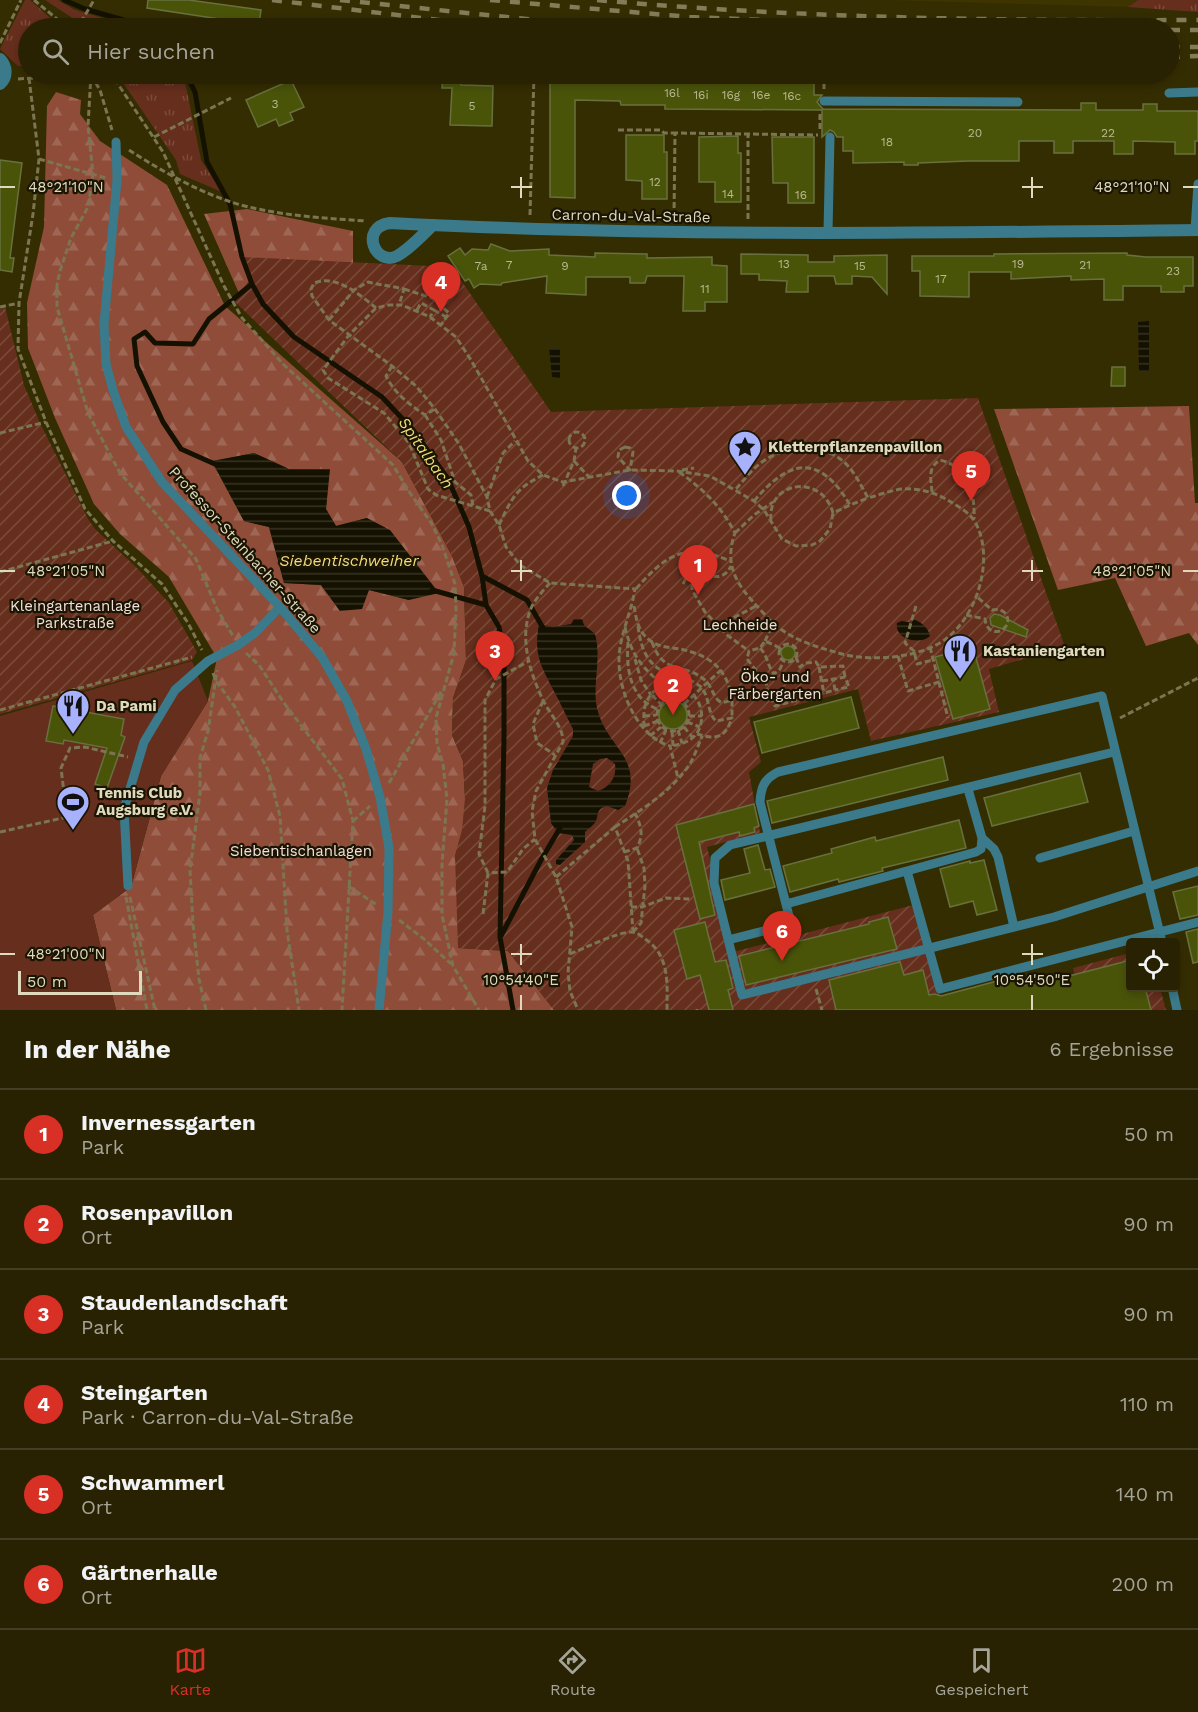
<!DOCTYPE html>
<html lang="de">
<meta charset="utf-8">
<style>
:root{--surface:#282202;--page:#342f11;--text:#f1f3f6;--muted:#a5a499;--line:#443f24;--accent:#d93025}
body{margin:0;font-family:"Work Sans",sans-serif;background:var(--page);color:var(--text)}
.controls{position:absolute;right:18px;bottom:18px;display:grid;overflow:hidden;border-radius:6px;box-shadow:0 3px 9px #0003}
.controls button{width:54px;height:54px;display:grid;place-items:center;padding:0;border:0;border-bottom:2px solid var(--line);background:var(--surface);color:var(--text);font:30px sans-serif}
.scale{position:absolute;left:18px;bottom:15px;width:124px;box-sizing:border-box;padding-left:6px;border:3px solid #dfdabe;border-top:0;font-size:16px;line-height:21px;white-space:nowrap;color:#dfdabe;-webkit-text-stroke:4px #1a1502;paint-order:stroke}
.you{position:absolute;left:627px;top:496px;width:21px;height:21px;margin:-15px;border:4px solid #fff;border-radius:50%;background:#1a73e8;box-shadow:0 0 0 9px #1a73e833}
.badge{display:grid;place-items:center;width:39px;height:39px;border-radius:50%;background:var(--accent);color:#fff;font-size:20px;font-weight:700}
.pin{position:absolute;translate:-50% -50px;filter:drop-shadow(0 2px 3px #0008)}
.pin::after{content:'';position:absolute;top:32px;width:21px;height:18px;background:inherit;clip-path:polygon(0 0,100% 0,50% 100%)}
.list{margin:0;padding:0;list-style:none}
h2{display:flex;justify-content:space-between;align-items:center;height:78px;margin:0;padding:0 24px;font-size:26px}
h2 small{font-size:20px;font-weight:400;color:var(--muted)}
.list li{display:grid;grid-template-columns:39px 1fr auto;gap:18px;align-items:center;box-sizing:border-box;height:90px;padding:0 24px;border-top:2px solid var(--line)}
.list b{display:block;font-size:22px;white-space:nowrap}
.list p{margin:0;font-size:20px;white-space:nowrap;color:var(--muted)}
.list em{font-size:20px;font-style:normal;color:var(--muted)}
.icon{flex:none;width:33px;height:33px;fill:none;stroke:currentColor;stroke-width:2;stroke-linecap:round;stroke-linejoin:round}
.map{position:relative;flex:none;width:1198px;height:1010px;overflow:hidden}
.search{position:absolute;background:var(--surface);box-shadow:0 3px 9px #0003;left:18px;right:18px;top:18px;height:66px;display:flex;align-items:center;gap:15px;box-sizing:border-box;padding:0 21px;border-radius:33px;color:var(--muted);font-size:22px}
.sheet{height:618px;background:var(--surface)}
nav{display:flex;justify-content:space-around;align-items:center;box-sizing:border-box;height:84px;border-top:2px solid var(--line);background:var(--surface);font-size:16px;color:var(--muted)}
nav a{display:grid;justify-items:center;gap:3px}
nav .on{color:var(--accent)}
.map>svg:first-child{display:block}
</style>
<div class="map">
<svg width="1198" height="1010" viewBox="0 0 1198 1010">
<defs>
<pattern id="grass-tufts" width="24" height="20" patternUnits="userSpaceOnUse" patternTransform="scale(1.5)"><rect width="24" height="20" fill="#662e1d"/><path d="M3 7l-1-3M5 7V3M7 7l1-3M15 17l-1-3M17 17v-4M19 17l1-3" fill="none" stroke="#7b4c3c"/></pattern>
<pattern id="forest-firs" width="22" height="20" patternUnits="userSpaceOnUse" patternTransform="scale(1.5)"><rect width="22" height="20" fill="#8f4d39"/><path d="M5 1l3.5 6h-7zM16 11l3.5 6h-7z" fill="#9e6654"/></pattern>
<pattern id="garden-furrows" width="10" height="10" patternUnits="userSpaceOnUse" patternTransform="scale(1.5)"><rect width="10" height="10" fill="#662e1d"/><path d="M-1 1l2-2M0 10L10 0M9 11l2-2" fill="none" stroke="#7b4c3c"/></pattern>
<pattern id="water-rules" width="6" height="5" patternUnits="userSpaceOnUse" patternTransform="scale(1.5)"><rect width="6" height="5" fill="#151100"/><path d="M0 2.5h6" fill="none" stroke="#373323"/></pattern>
</defs>
<rect width="100%" height="100%" fill="#352d02"/>
<path fill="#3e3400" d="M885,0H1138L1128,7Z"/>
<path fill="url(#grass-tufts)" d="M25,0H30L56,23L58,28H28V66H18L0,49Z
M45,0H58L75,10L138,28H82L71,17Z
M1138,0H1198V12L1128,7Z
M117,74H182L184,77L201,160L222,192L180,174L176,160Z"/>
<path fill="url(#forest-firs)" fill-rule="evenodd" d="M56,92L81,100L80,114L100,141L167,185L225,306L402,462L452,556L464,587L466,661L453,698L452,735L463,761L466,817L458,948L508,951L554,1010H116L93,915L131,887L161,776L208,701L217,658L169,577L120,534L94,504L55,418L28,348L27,303L44,227L47,106ZM254,453L289,469H329L326,509L336,526L367,518L409,600L369,590L340,611L321,585L284,583L269,527L244,521L212,462Z
M247,209L353,231V270L242,300L204,214Z
M1189,406L1195,503H1198V645L1189,633L1146,646L1115,578L1058,590L994,409Z"/>
<path fill="url(#garden-furrows)" d="M242,257L452,267L551,412L978,398L1065,647L989,669L999,712L871,741L858,689L749,717L761,762L749,772L760,833L707,847L733,952L917,904L943,1010H554L508,951L458,948L455,855L462,830L465,798L463,761L452,735L453,698L466,660L464,587L452,556L402,462L234,301L251,278Z
M5,307L24,385L40,423L88,519L95,529L137,568L169,603L197,652L192,660L0,714V309Z
M1130,953V987L1160,988L1166,1010H1083L1073,968Z"/>
<path fill="#662e1d" d="M192,661L208,701L161,776L131,887L93,915L116,1010H0V716Z"/>
<path fill="url(#water-rules)" fill-rule="evenodd" d="M1149,321V371L1139,372L1138,322Z
M549,348H560V378L552,377Z
M254,453L289,469H330L326,509L336,526L367,518L390,530L439,593L409,600L369,590L362,609L340,611L321,585L284,583L269,527L244,521L212,461Z
M574,619H582L584,625L595,634C602,659 592,684 597,708C607,750 645,756 625,806L618,810L607,806C597,809 599,812 596,821C594,825 588,829 585,832V842L560,865L556,864V860L574,840L572,835L558,833L551,823L547,788L553,770L573,736V729C567,718 562,706 556,695C542,667 533,657 539,624L553,627L571,624ZM607,758L615,764C617,777 610,787 598,791L589,787L593,764L600,759Z
M913,619C921,622 928,627 930,636C920,646 894,639 897,623L902,621L912,623Z"/>
<g fill="none" stroke-linecap="round" stroke-linejoin="round">
<path stroke="#151100" stroke-width="5" d="M64,0L85,9L134,23L145,28
M186,74L195,92L207,162L230,204L242,257L252,284L263,304L294,337L382,397L413,430L448,479L469,527L482,576L486,605L499,627L504,657V737L500,937L513,1010
M217,465L181,449L163,422L137,366L134,339L145,332L155,343L193,344L209,319L252,284
M482,576L527,600L543,628
M432,590L486,605
M501,936L541,860L560,828"/>
</g>
<path fill="#4a5409" stroke="#68713e" stroke-width="1.5" d="M148,0H189L261,10L259,25L147,8Z
M443,74H461V85L493,86L492,126L450,125L452,88H442Z
M550,74H620V77H665V82H814V95H822L817,102L823,109L1081,110V103H1096V110H1143V104H1157V111H1198V141H1195V154H1175V142L1133,141V154H1114V141H1073V153H1054V141H1019V161H968L918,163V165H904V162L853,163V151H843V137H837L834,132L830,130L822,137V110L665,109V105H621L620,101L575,100V198L550,197Z
M291,80L304,107L290,113L293,120L279,126L276,119L258,127L246,100Z
M626,135H664V152H667V199H642V181L626,180Z
M738,136V153H741V202H715V182H699V137Z
M772,137H814V203H788V183H773Z
M0,160L22,163L10,258H14L12,272L0,270Z
M491,244L510,251L549,249V255L595,257V253L647,254V258L712,257V265L727,266V302H705V311H683L684,276H647L645,283H630V277H586V295L546,293L547,276L502,283L501,285L480,284L474,288L469,279L465,281L448,256L460,248L465,255L472,249L488,250Z
M1127,253V255L1146,257H1193V286H1184V292H1161V286H1123V300H1104V279L1071,280V276L1011,279V272H969V297L920,296V271H912V256H994V254Z
M741,254L808,255V262H834V256L887,255V294L872,277L852,276V284H836L834,276H808V292H786L787,281L759,280V274H741Z
M1112,367H1125V386H1111Z
M994,614L1000,615L1028,630L1026,637L991,625L990,618Z
M781 653a7 7 0 1 1 14 0a7 7 0 1 1-14 0Z
M973,647L990,709L953,719L935,657Z
M851,697L859,728L762,753L754,722Z
M659 715a14 14 0 1 1 28 0a14 14 0 1 1-28 0Z
M53,706L124,719L121,735L125,737L107,788L95,784L107,748L64,740L63,744L46,741Z
M943,757L948,780L772,823L767,801Z
M1080,773L1088,802L992,826L984,798Z
M754,804L759,826L754,828L755,832L740,836L739,832L699,842L715,915L700,919L676,825Z
M959,820L966,848L882,868L883,871L839,882L838,879L790,892L783,866L832,853L831,849L875,837L876,841Z
M758,845L765,870L770,869L775,887L725,900L721,880L750,873L744,849Z
M984,860L997,910L977,915L973,901L950,907L940,869L970,861V863Z
M1198,886V915L1180,919L1173,892Z
M888,917L897,949L746,985L739,956L869,924V922Z
M705,922L715,962L726,960L733,988L728,990L733,1010H709L700,975L687,979L674,930Z
M1198,929V962L1193,963L1186,932Z
M1131,960V987H1145L1151,1010H836L829,980L900,962L904,975L923,970L929,995L935,994L941,996L1016,976L1019,986L1060,976L1061,978Z"/>
<g fill="none" stroke-linecap="round" stroke-linejoin="round">
<path stroke="#7c7551" stroke-width="3" stroke-dasharray="6 3" stroke-linecap="butt" d="M34,0L68,28
M74,28L81,22L94,0
M0,43L21,0
M91,74L88,126L93,174L88,207L71,238L60,271L57,285V307L88,413L120,473L196,559L217,609L233,636
M715,74L824,76V89
M91,75L100,90L112,130
M29,78L39,159L33,214L19,303L18,349L46,422L85,509L113,541L162,584L188,623L202,650
M18,79L91,74L112,75L163,152L224,286L242,318L284,365L393,465L410,493L432,524L442,545L455,584L456,609L454,653L436,718L437,744L443,764L447,799L442,864V915L453,966L479,1010
M820,129V111
M618,130H661L664,133H675
M154,137L231,98
M129,150C163,172 202,194 241,205C282,216 324,218 366,221
M39,159L106,178
M530,215L534,74
M674,217L675,133L818,135
M748,219V133
M404,289L432,298L449,313L441,325
M0,307L19,303
M376,308C360,295 337,274 314,283L311,289L312,296L329,320L392,366L416,386L435,409L459,444L487,497L490,511L499,525L506,547L520,565L550,583L635,589C632,609 623,628 620,648C614,683 635,736 670,746L678,778
M417,310L421,303L434,310L430,317
M434,310L446,317
M329,320L354,290L368,282C380,285 391,286 404,289L399,305
M392,366L386,376C395,394 409,404 425,415L435,409
M425,415L441,440L455,482L471,495L473,506
M569 440a8 8 0 1 1 16 0a8 8 0 1 1-16 0Z
M0,433L46,422
M625,447L630,448L633,452L630,470L618,457L619,450Z
M574,461L589,477
M682,470L694,468
M679,472C703,489 721,506 735,533C721,572 744,592 769,619C790,640 814,646 842,654C872,662 922,658 947,638C978,614 995,557 975,522C970,513 959,507 951,502C937,493 920,488 903,489C891,490 879,495 868,498C862,487 856,475 848,466C827,442 787,444 762,462C752,469 744,480 736,489
M563,486L574,461L576,448
M932,492C931,479 927,468 940,460C969,467 975,494 974,519
M487,497L503,453L515,441
M754,501C790,458 820,454 850,505L868,498
M490,511L436,495L428,489L409,443L384,413L328,378L323,370L349,335L376,308L389,305H402L430,317L456,337L471,360L528,461L543,475L563,482L630,470L677,471L710,476L754,501L764,510L782,539L796,546L812,545L820,541L830,529L833,513
M771,520C767,481 822,473 833,513L850,505
M499,525C512,498 515,489 543,475
M735,533L754,515L773,502
M0,572L113,541
M692,575V590L705,612L727,635L749,651
M550,583C542,592 532,602 529,614C520,642 531,675 543,700C550,715 563,726 563,742L536,791L532,811L535,839L556,877L572,927L568,973L570,991L578,1010
M683,584L686,578L698,572C712,576 723,582 731,566
M636,589C666,554 686,542 730,561
M634,606C636,617 637,627 645,636C655,647 667,647 680,649C710,655 728,669 732,700
M916,606L905,643L914,651L917,664L933,660
M966,615L985,619C988,643 1017,628 1005,613C1001,609 997,609 992,610L976,596
M638,626C641,651 649,669 675,676C684,678 693,680 701,687C710,697 707,713 716,721L732,718C725,738 717,740 697,734
M718,626L756,606
M625,627C632,657 642,667 664,686
M765,641L773,624
M628,642C626,669 630,698 657,709
M652,642C664,677 684,661 706,681C712,687 713,696 719,701C723,704 728,701 732,700V718
M779 653a9 9 0 1 1 18 0a9 9 0 1 1-18 0Z
M930,647L948,718
M760,648C768,656 767,665 774,674L780,669L784,660
M780,648L765,641L760,648L749,651L747,659L766,683L768,693L775,706L835,690L833,679
M246,653L259,665L284,703L342,779L353,821L342,1010
M898,656L908,691L939,682
M796,657L800,667L805,663L816,662L819,667L843,666L845,677
M635,659L641,680L651,695
M819,667L824,694
M213,673L216,681L235,707L268,770L280,816L287,930L299,1010
M822,681L845,677L849,687L835,690
M766,683L774,674
M673,686V699
M661,688L667,701
M652,695L661,704
M657 715a16 16 0 1 1 32 0a16 16 0 1 1-32 0Z
M543,701L533,724L537,743L555,755
M684,704L721,670
M0,710L192,657
M644,716L656,715
M689,716H702
M1120,718L1198,678
M687,722L700,727
M644,726L658,721
M644,727C644,719 643,711 646,703C659,670 708,687 701,723C698,739 685,744 670,746
M684,727L693,738
M678,730L682,743
M672,731L673,746
M650,736L661,727
M660,743L666,730
M389,783L442,690
M353,821L370,806
M615,827C641,810 674,790 691,762C695,754 699,744 702,736
M0,832L67,817L61,768L70,748L85,747L128,757
M624,852L637,848C644,834 641,826 635,813
M488,873L479,854L485,806V700L496,679L529,661
M556,877L615,827L628,861L633,932
M348,886L377,905
M126,897L147,1010
M130,897L155,1010
M631,907H642L666,898L692,899
M483,914L488,873L507,872L523,849L535,839
M399,920L424,939L451,964
M633,932L641,923L645,886L644,868L637,848
M570,954C585,948 617,932 632,932C638,932 643,938 648,941C670,958 667,985 667,1010
M816,989L822,1010
M697,1009V1010
M206,1010L199,979L193,924L190,870L200,793V758L208,731L217,670"/>
<path stroke="#3b7a8a" stroke-width="9" d="M1169,93L1198,92
M824,101L1018,102
M116,142L117,180L104,324L106,364L113,390L126,427L162,482L280,607L322,657L347,701L366,749L380,797L389,848L388,912L379,1010
M1195,230L1198,184
M828,232L830,137
M1114,752L730,845L715,858L714,883L742,995L1054,917L1198,871
M982,838L994,849L998,857L1014,927
M1040,858L1134,831
M907,871L940,989L1198,922
M128,886L124,809L144,742L175,690L208,661L238,645L255,633L280,607
M786,904L976,852L981,849L982,838L968,789
M728,940L791,924L760,802C761,787 764,779 778,772L1102,696L1162,942
M1172,987L1177,1010"/>
<path stroke="#3b7a8a" stroke-width="12" d="M0,59C7,66 8,77 0,84
M433,225C422,235 410,249 397,256C375,267 359,227 390,223C659,237 929,233 1198,230"/>
<path stroke="#827c58" stroke-width="4.5" stroke-dasharray="10 10" stroke-linecap="butt" d="M272,0L505,28
M340,0L615,28
M490,0L690,17L958,28
M597,0C797,18 998,21 1198,20
M1170,30H1198
M1170,47H1198
M1170,57L1198,56"/>
</g>
<path fill="none" stroke="#dfdabe" stroke-width="2" d="M521,177V198M1032,177V198M0,187H15M511,187H532M1022,187H1043M1183,187H1198M521,560V581M1032,560V581M0,571H15M511,571H532M1022,571H1043M1183,571H1198M521,944V965M1032,944V965M0,954H15M511,954H532M1022,954H1043M521,995V1010M1032,995V1010"/>
<defs>
<g id="sight-pin" transform="scale(1.725)"><path d="M0 17L-7.5 6A9.5 9.5 0 1 1 7.5 6Z" fill="#a7b1fc" stroke="#1a1502"/><path d="M0-6L1.8-2.2L6-1.7L2.9 1.2L3.7 5.4L0 3.3L-3.7 5.4L-2.9 1.2L-6-1.7L-1.8-2.2Z" fill="#111"/></g>
<g id="restaurant-pin" transform="scale(1.725)"><path d="M0 17L-7.5 6A9.5 9.5 0 1 1 7.5 6Z" fill="#a7b1fc" stroke="#1a1502"/><path d="M-5-6h1v4h1v-4h1v4h1v-4h1v5L-1.5 .5V6h-2V.5L-5-1ZM5-6V6H3V1.5H1.5Q1.5-4 5-6Z" fill="#111"/></g>
<g id="stadium-pin" transform="scale(1.725)"><path d="M0 17L-7.5 6A9.5 9.5 0 1 1 7.5 6Z" fill="#a7b1fc" stroke="#1a1502"/><path d="M0-5a6.5 5 0 1 0 0 10a6.5 5 0 1 0 0-10ZM-3.5-1.8h7v3.6h-7Z" fill="#111"/></g>
</defs>
<g fill-rule="evenodd">
<use href="#sight-pin" x="745" y="447"/>
<use href="#restaurant-pin" x="960" y="651"/>
<use href="#restaurant-pin" x="73" y="706"/>
<use href="#stadium-pin" x="73" y="802"/>
</g>
<g text-anchor="middle" dominant-baseline="central" stroke-width="4.5" stroke-linejoin="round" paint-order="stroke">
<g font-size="12" fill="#bab891">
<text x="672" y="93">16l</text>
<text x="701" y="95">16i</text>
<text x="731" y="95">16g</text>
<text x="761" y="95">16e</text>
<text x="792" y="96">16c</text>
<text x="275" y="104">3</text>
<text x="472" y="106">5</text>
<text x="975" y="133">20</text>
<text x="1108" y="133">22</text>
<text x="887" y="142">18</text>
<text x="655" y="182">12</text>
<text x="728" y="194">14</text>
<text x="801" y="195">16</text>
<text x="784" y="264">13</text>
<text x="1018" y="264">19</text>
<text x="509" y="265">7</text>
<text x="1085" y="265">21</text>
<text x="481" y="266">7a</text>
<text x="565" y="266">9</text>
<text x="860" y="266">15</text>
<text x="1173" y="271">23</text>
<text x="941" y="279">17</text>
<text x="705" y="289">11</text>
</g>
<g font-size="15" fill="#dfdabe" stroke="#1a1502">
<text transform="translate(631 216) rotate(1)">Carron-du-Val-Straße</text>
<text transform="translate(245 550) rotate(48)">Professor-Steinbacher-Straße</text>
</g>
<g font-size="15" font-weight="bold" fill="#dfdabe" stroke="#1a1502" text-anchor="start">
<text x="768" y="447">Kletterpflanzenpavillon</text>
<text x="983" y="651">Kastaniengarten</text>
<text x="96" y="706">Da Pami</text>
<text x="96" y="793">Tennis Club<tspan x="96" dy="17">Augsburg e.V.</tspan></text>
</g>
<g font-size="15" fill="#f4dfd9" stroke="#1a1502">
<text x="75" y="606">Kleingartenanlage<tspan x="75" dy="17">Parkstraße</tspan></text>
<text x="740" y="625">Lechheide</text>
<text x="775" y="677">Öko- und<tspan x="775" dy="17">Färbergarten</tspan></text>
<text x="301" y="851">Siebentischanlagen</text>
</g>
<g font-size="16" font-style="italic" fill="#f1dc77" stroke="#1a1502">
<text transform="translate(426 453) rotate(55)">Spitalbach</text>
<text x="349" y="560">Siebentischweiher</text>
</g>
</g>
<g font-size="15" text-anchor="middle" fill="#dfdabe" stroke="#1a1502" stroke-width="4.5" stroke-linejoin="round" paint-order="stroke">
<text x="66" y="192">48°21'10"N</text>
<text x="1132" y="192">48°21'10"N</text>
<text x="66" y="576">48°21'05"N</text>
<text x="1132" y="576">48°21'05"N</text>
<text x="66" y="959">48°21'00"N</text>
<text x="521" y="985">10°54'40"E</text>
<text x="1032" y="985">10°54'50"E</text>
</g>
</svg>
<div class="controls">
<button><svg class="icon" aria-label="locate" viewBox="0 0 24 24"><circle cx="12" cy="12" r="6"/><path d="M12 2v4M12 18v4M2 12h4M18 12h4"/></svg></button>
</div>
<div class="scale">50 m</div>
<div class="you"></div>
<div class="pin badge" style="left:698px;top:595px">1</div>
<div class="pin badge" style="left:673px;top:715px">2</div>
<div class="pin badge" style="left:495px;top:681px">3</div>
<div class="pin badge" style="left:441px;top:312px">4</div>
<div class="pin badge" style="left:971px;top:501px">5</div>
<div class="pin badge" style="left:782px;top:961px">6</div>
<div class="search"><svg class="icon" aria-label="search" viewBox="0 0 24 24"><circle cx="10" cy="10" r="6"/><path d="M15 15l6 6"/></svg>Hier suchen</div>
</div>
<section class="sheet">
<h2>In der Nähe<small>6 Ergebnisse</small></h2>
<ul class="list">
<li><span class="badge">1</span><div><b>Invernessgarten</b><p>Park</p></div><em>50 m</em></li>
<li><span class="badge">2</span><div><b>Rosenpavillon</b><p>Ort</p></div><em>90 m</em></li>
<li><span class="badge">3</span><div><b>Staudenlandschaft</b><p>Park</p></div><em>90 m</em></li>
<li><span class="badge">4</span><div><b>Steingarten</b><p>Park · Carron-du-Val-Straße</p></div><em>110 m</em></li>
<li><span class="badge">5</span><div><b>Schwammerl</b><p>Ort</p></div><em>140 m</em></li>
<li><span class="badge">6</span><div><b>Gärtnerhalle</b><p>Ort</p></div><em>200 m</em></li>
</ul>
</section>
<nav>
<a class="on"><svg class="icon" aria-label="map" viewBox="0 0 24 24"><path d="M3 6l6-2 6 2 6-2v14l-6 2-6-2-6 2zM9 4v14M15 6v14"/></svg>Karte</a>
<a><svg class="icon" aria-label="directions" viewBox="0 0 24 24"><path d="M12 3l9 9-9 9-9-9zM9 14v-3h6M13 9l2 2-2 2"/></svg>Route</a>
<a><svg class="icon" aria-label="saved" viewBox="0 0 24 24"><path d="M7 4h10v16l-5-4-5 4z"/></svg>Gespeichert</a>
</nav>
